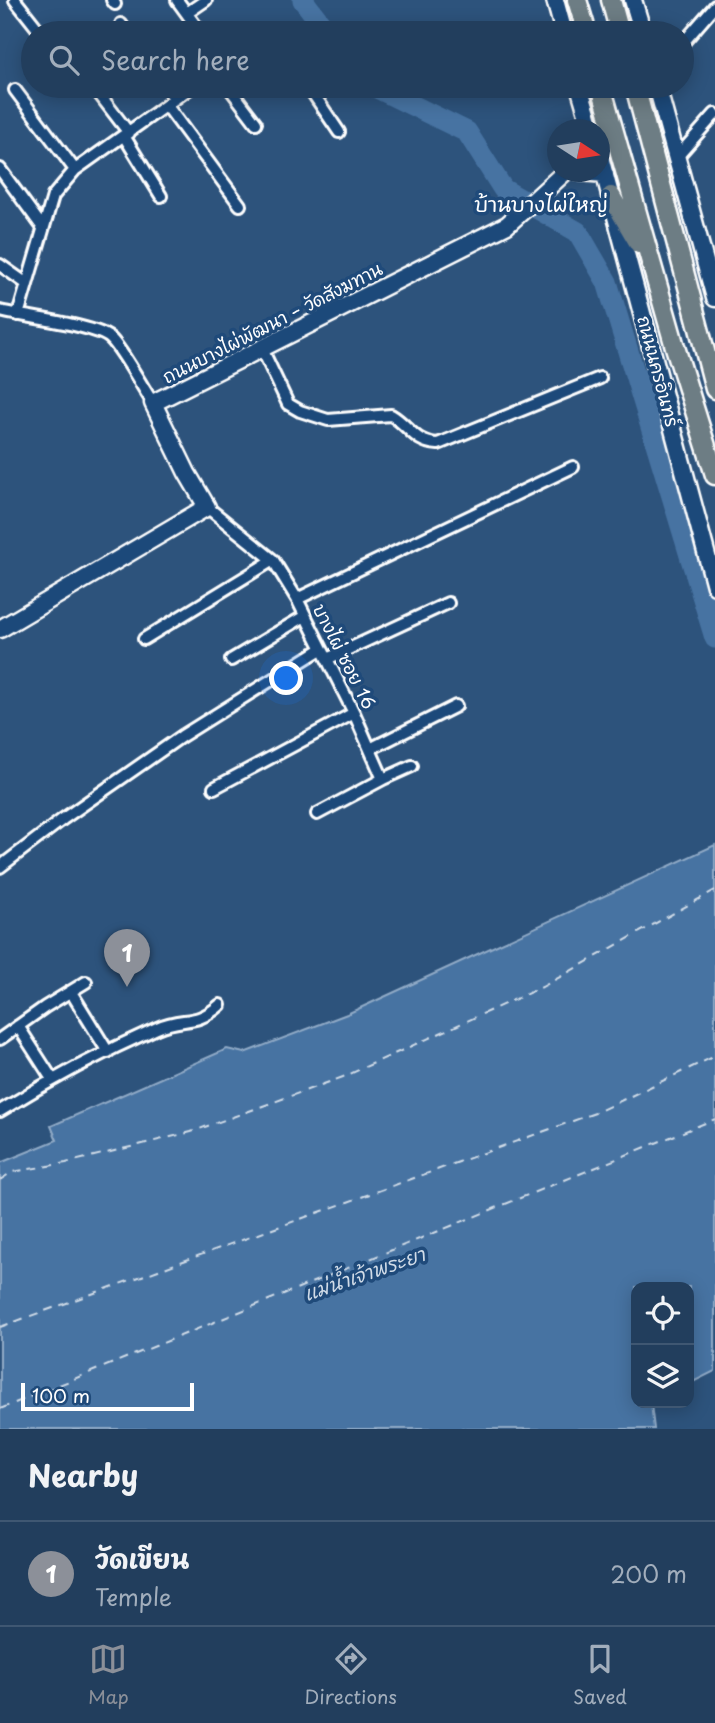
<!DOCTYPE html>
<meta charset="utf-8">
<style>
:root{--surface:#223e5d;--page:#2a4563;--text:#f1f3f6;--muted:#a2aebc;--line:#3f5772;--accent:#8c9099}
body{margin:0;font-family:"Playpen Sans","Playpen Sans Thai",sans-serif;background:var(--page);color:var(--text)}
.controls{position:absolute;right:21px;bottom:21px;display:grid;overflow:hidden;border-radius:14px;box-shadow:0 4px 18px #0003}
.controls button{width:63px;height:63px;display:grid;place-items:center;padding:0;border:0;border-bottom:2px solid var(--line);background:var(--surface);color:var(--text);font:35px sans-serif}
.compass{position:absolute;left:547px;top:119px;width:63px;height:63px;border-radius:50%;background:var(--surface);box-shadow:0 4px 18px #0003;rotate:102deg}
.scale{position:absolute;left:21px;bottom:18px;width:173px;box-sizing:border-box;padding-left:7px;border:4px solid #fff;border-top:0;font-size:19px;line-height:24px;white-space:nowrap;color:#fff;-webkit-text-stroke:5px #1f4a7a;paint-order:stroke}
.you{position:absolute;left:287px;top:679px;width:24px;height:24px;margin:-18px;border:5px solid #fff;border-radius:50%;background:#1a73e8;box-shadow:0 0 0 10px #1a73e833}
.badge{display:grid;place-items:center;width:46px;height:46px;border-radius:50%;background:var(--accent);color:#fff;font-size:23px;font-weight:700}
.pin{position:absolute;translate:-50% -58px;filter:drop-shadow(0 2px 4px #0008)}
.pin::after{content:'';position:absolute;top:37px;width:24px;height:21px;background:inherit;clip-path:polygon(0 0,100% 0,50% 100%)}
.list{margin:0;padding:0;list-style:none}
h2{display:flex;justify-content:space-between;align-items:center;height:91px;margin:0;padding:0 28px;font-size:30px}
h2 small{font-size:23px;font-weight:400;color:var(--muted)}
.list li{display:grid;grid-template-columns:46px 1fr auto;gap:21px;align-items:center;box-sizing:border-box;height:105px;padding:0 28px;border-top:2px solid var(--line)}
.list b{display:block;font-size:26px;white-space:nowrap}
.list p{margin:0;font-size:23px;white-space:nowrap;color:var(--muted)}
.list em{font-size:23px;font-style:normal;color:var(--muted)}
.icon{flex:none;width:38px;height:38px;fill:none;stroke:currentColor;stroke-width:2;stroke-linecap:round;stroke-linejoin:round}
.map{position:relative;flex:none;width:715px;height:1429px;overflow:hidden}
.search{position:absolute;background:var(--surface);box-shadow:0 4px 18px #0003;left:21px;right:21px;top:21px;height:77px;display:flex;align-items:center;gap:18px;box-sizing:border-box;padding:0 24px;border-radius:38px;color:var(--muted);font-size:26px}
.sheet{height:196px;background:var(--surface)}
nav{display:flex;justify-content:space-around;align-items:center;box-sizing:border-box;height:98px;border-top:2px solid var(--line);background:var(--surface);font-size:19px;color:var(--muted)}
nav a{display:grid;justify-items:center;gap:4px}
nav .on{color:var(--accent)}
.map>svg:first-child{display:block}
</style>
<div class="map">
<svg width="715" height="1429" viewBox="0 0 715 1429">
<rect width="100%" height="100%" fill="#2d537c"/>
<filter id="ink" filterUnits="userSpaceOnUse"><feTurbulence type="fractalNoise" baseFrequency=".0143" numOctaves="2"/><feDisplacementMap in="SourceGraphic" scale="14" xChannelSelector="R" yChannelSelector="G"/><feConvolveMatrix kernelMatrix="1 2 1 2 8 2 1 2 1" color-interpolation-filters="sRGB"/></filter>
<g filter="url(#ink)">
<path fill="#4773a2" stroke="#91abc7" stroke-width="2" d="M715,845V1371L689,1384V1287H636V1403H653L651,1404L654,1429H0V1163L57,1140L51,1126L227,1049L244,1053L347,1014Z"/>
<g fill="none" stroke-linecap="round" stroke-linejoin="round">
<path stroke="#4773a2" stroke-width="21" d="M303,0L328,33
M373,86L467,132L503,189L578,232L607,282L715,638"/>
<path stroke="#d1dce8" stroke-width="2" stroke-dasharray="9 7" stroke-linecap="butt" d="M0,1180L12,1172L66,1163L191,1132L343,1077L542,987L715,890
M0,1327L595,1113L715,1056
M0,1409L715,1119"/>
<g stroke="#fff" stroke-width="16">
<path id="street" d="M15,0L41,33
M112,0L115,4
M177,0L201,33
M187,13L206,0
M121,24L127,33
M266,33L270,30L272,33
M682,44L715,6
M93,86L129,133
M165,86L175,99
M228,86L256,123
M308,86L339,132
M15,90L75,170
M167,106L240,205
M124,136L161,196
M677,157L715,114
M0,169L43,228
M0,265L27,284
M0,311C23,317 97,325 111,339C123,351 142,387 153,403
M18,315L53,196L75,170L193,86
M262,349L288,404L300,411L328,420L391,415C410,426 414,443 438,444L600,378
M207,507L273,560L297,599L354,713L383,779L317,814
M297,599L573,467
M144,639L273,560
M327,659L448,603
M231,660L305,616
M370,749L456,706
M383,779L412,766
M214,788L354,713
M0,867L63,819L182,736L321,649
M71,992L108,1052
M18,1026L52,1079
M0,1039L45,1007L86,982
M0,1111C50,1080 103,1052 157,1028C184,1016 195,1027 220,1005"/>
</g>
<g stroke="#fff" stroke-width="21">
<path id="secondary" d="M555,0L564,33
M633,0L643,33
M579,86L592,130
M657,86L715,298
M600,157L715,586
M580,172L605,174
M0,629L207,507L187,473L153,403L507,225L565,172"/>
</g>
<g stroke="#fff" stroke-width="23">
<path id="primary" d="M577,0L587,33
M611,0L620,33
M601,86L675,347L715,475
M635,86L715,389
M611,196L639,244"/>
</g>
<use href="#street" stroke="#1f4a7a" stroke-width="10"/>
<use href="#secondary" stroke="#1f4a7a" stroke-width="16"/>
<use href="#primary" stroke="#6d7d84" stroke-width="18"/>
</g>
</g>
<g text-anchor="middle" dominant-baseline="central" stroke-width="7" stroke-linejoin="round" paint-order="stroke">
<g font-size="18" fill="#fff" stroke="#1f4a7a">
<text transform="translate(272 322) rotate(-27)">ถนนบางไผ่พัฒนา – วัดสังฆทาน</text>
<text transform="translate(659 371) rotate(75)">ถนนนครอินทร์</text>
<text transform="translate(345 656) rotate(63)">บางไผ่ ซอย 16</text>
</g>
<g font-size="19" font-style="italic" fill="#d1dce8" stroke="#1f4a7a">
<text transform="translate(364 1273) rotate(-19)">แม่น้ำเจ้าพระยา</text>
</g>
<g font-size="21" fill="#fff" stroke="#1f4a7a">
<text x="541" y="203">บ้านบางไผ่ใหญ่</text>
</g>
</g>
</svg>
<div class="controls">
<button><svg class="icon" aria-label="locate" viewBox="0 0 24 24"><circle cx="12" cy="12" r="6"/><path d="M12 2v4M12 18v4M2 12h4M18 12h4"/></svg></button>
<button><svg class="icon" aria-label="layers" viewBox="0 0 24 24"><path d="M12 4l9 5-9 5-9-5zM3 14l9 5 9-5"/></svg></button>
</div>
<svg class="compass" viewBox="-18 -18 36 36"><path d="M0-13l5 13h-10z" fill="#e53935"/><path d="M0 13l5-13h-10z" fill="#a2aebc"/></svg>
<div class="scale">100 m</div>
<div class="you"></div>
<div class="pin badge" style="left:127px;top:987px">1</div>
<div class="search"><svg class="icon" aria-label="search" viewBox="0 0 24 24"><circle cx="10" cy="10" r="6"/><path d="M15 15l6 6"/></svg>Search here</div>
</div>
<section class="sheet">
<h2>Nearby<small></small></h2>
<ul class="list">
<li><span class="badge">1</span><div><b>วัดเขียน</b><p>Temple</p></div><em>200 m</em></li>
</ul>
</section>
<nav>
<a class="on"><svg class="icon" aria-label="map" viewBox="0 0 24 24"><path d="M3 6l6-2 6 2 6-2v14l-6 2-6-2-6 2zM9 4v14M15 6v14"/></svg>Map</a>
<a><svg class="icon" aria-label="directions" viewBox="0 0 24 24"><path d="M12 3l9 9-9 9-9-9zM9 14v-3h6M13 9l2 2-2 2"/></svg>Directions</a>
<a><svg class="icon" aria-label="saved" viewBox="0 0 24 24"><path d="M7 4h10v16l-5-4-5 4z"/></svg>Saved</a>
</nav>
